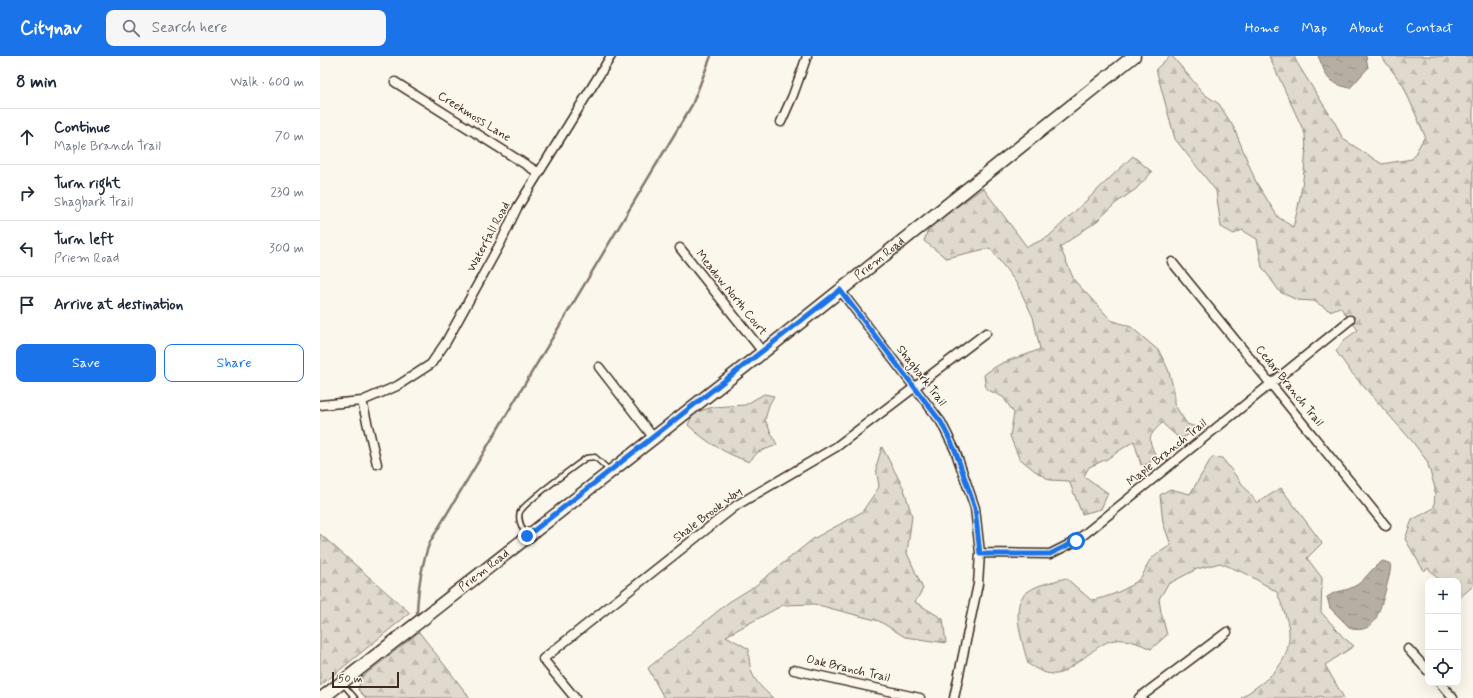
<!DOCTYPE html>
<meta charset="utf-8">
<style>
:root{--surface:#fff;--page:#f6f6f7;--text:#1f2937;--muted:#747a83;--line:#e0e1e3;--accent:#1a73e8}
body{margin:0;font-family:Mynerve,sans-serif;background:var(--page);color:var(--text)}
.controls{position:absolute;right:12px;bottom:12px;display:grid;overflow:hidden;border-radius:8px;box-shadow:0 4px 16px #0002}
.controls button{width:36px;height:36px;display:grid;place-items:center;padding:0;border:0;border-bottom:1px solid var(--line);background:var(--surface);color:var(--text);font:20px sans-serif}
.scale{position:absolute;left:12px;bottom:10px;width:67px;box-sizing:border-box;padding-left:4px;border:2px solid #3b2a1e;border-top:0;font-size:11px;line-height:14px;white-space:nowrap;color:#3b2a1e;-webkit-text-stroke:3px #fbf7ec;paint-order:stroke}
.stop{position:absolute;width:12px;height:12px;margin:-9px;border:3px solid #1a73e8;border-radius:50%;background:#fff}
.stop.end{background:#1a73e8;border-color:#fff;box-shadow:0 1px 4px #0008}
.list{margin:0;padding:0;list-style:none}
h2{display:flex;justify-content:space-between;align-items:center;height:52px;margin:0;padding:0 16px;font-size:17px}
h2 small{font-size:13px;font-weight:400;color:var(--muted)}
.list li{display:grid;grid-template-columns:26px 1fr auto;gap:12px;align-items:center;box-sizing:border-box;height:56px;padding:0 16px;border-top:1px solid var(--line)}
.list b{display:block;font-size:15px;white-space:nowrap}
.list p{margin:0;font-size:13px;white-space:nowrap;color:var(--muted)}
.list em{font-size:13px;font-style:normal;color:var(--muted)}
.actions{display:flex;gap:8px;padding:12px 16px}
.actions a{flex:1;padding:9px 0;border:1px solid var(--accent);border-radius:8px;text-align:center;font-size:14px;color:var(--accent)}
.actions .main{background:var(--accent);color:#fff}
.icon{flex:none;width:22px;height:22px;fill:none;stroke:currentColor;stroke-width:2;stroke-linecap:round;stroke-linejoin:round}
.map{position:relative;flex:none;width:1153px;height:642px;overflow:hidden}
header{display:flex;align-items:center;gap:24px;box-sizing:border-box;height:56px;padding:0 20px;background:var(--accent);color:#fff}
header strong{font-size:19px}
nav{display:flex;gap:22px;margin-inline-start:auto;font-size:14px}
.search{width:280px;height:36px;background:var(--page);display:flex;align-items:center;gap:10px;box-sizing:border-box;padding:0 14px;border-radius:8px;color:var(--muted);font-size:15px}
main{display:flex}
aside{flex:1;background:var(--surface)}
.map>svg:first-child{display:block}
</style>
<header>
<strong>Citynav</strong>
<div class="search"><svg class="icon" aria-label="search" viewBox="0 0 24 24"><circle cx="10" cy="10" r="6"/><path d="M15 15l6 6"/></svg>Search here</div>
<nav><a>Home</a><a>Map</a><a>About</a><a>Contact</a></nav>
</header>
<main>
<aside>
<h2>8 min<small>Walk · 600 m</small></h2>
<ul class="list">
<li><svg class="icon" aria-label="ahead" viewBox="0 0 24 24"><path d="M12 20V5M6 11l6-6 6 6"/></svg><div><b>Continue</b><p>Maple Branch Trail</p></div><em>70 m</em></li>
<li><svg class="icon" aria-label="right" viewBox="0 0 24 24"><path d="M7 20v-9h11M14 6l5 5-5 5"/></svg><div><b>Turn right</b><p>Shagbark Trail</p></div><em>230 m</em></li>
<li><svg class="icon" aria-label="left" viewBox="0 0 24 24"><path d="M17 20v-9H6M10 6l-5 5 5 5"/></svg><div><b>Turn left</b><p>Priem Road</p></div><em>300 m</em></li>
<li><svg class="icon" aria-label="arrive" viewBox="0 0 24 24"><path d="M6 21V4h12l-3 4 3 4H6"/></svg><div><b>Arrive at destination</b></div></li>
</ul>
<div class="actions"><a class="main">Save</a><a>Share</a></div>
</aside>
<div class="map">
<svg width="1153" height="642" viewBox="0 0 1153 642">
<defs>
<pattern id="forest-firs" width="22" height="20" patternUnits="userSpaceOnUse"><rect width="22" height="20" fill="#dfd9ce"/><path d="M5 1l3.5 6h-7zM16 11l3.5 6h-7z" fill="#c0bab0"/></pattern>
<pattern id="water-ripples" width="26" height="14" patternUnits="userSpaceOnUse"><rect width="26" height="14" fill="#b6aea2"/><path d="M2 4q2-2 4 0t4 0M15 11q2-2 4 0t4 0" fill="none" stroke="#958e83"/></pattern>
</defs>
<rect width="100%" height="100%" fill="#fbf7ec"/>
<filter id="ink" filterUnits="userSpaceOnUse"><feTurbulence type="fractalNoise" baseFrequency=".025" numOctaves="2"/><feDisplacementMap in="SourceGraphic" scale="8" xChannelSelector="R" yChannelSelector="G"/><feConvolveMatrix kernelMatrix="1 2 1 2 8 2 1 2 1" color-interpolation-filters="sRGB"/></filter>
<g filter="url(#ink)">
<path fill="url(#forest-firs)" stroke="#8d8276" d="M850,0H852L884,38L899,48L914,72L936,126L958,161L973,171C980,147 988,103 985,78L949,0H974L977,7L1015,67L1023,83L1062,108L1092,103L1105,80L1083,29L1061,0H1153V530L1138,543V525H1120L1108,512L1104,515L1085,483L1092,464L1114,452L1115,432L1107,405L1092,385L1030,315L1016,295L1024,284L1038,274L1020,251L1010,255L994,245L977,244L960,236L942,211L937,183L922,174L914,178L901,171L896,135L855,83L836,13Z
M813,100L832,116L816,133L796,147L777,165L740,191L754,224L791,264L811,271L839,295L848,313L854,334V348L867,368L876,371L870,378L860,383L842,367C829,380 827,381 835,398L829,408L821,409L814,385L787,403L769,411L764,420L788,437L781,453L762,458L749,425L730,424L715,415L699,402L690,380L694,357L683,341L666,333L664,319C686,301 697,304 720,293L713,261L697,228L670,192L626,202L604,185L609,171L663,132L707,191L728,181Z
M444,338L454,340L449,349L445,364L457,389L438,396L429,406C405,397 387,387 368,369L373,357L393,351L425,349Z
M562,391L584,433L592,460L587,497L603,533L595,546L623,563L626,587L585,581L559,565L494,548L463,549L406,580L429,593C428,618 435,626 453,642H344L328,612L409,546L435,530L493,483L542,456L559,431L556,411Z
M892,401L902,402L937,447L961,432L1002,487L987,502L1002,522L1001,556L1024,582L1034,590L1005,609L1024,642H1003L1001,640L994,642H921C946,624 971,610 969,575C968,563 961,548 957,536L927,518L900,507L877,513L848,528L839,543L841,556L847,579L831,593C787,572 784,590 749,612C745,615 739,619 733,618C724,618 715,612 708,608C704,591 689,549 706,537C717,528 733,526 746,522L771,544C785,543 812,532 821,521C826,515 827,506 832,502C838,497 845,493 851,489L843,467L840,439L850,433L870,438Z
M0,478L90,557L0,630Z
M99,576L150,642H46L38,634L41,622Z"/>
<path fill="url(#water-ripples)" stroke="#85796d" d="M998,0H1046L1048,12L1030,32C1004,26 1008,21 998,0Z
M1063,505L1071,508C1071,517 1059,563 1052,568C1045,574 1040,574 1031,573L1010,552L1007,541C1017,534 1023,536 1033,531C1045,526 1051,511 1063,505Z"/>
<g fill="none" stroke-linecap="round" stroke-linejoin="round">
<path stroke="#85796d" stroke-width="2.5" d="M97,557C98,531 101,509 110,486L372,49L391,0"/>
<g stroke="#3b2a1e" stroke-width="7">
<path id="lane" d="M206,480C203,473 197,464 200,456C205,446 254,411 266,402L275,401L289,414
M22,627L35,642"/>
</g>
<g stroke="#3b2a1e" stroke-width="11">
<path id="street" d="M75,26L219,117
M461,66L473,39L487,0
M360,192L443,296
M852,206L1066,470
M520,234L621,366L635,394L655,452L660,497L658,528L634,642
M279,311L333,381
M42,345L57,408
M0,349L42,345L77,330L111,308L126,286L181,186L197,152L291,0
M660,497L730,498L756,485L1030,264
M1088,593L1108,615
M474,614L600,642
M1120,627L1133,642
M255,642L223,603L417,449L516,391L666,277
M819,642L907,576"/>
</g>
<g stroke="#3b2a1e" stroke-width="15">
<g id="secondary">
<path id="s1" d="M2,642L443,296L814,0"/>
</g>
</g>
<use href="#lane" stroke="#fbf7ec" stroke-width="4"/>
<use href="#street" stroke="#fbf7ec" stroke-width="8"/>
<use href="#secondary" stroke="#fbf7ec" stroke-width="12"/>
</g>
</g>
<g fill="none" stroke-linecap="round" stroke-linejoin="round" filter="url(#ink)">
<path stroke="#1a73e8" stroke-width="5" d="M207,480L520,234L621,366L635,394L655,452L660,498H730L756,485"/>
</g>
<g text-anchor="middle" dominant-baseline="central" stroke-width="3" stroke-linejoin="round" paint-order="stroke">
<g font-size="12" fill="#3b2a1e" stroke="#fbf7ec">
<text transform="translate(154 61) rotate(32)">Creekmoss Lane</text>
<text transform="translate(169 181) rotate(-62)">Waterfall Road</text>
<text stroke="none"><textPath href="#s1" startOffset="710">Priem Road</textPath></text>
<text transform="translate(411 237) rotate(51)">Meadow North Court</text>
<text transform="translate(601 320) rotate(52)">Shagbark Trail</text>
<text transform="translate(969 330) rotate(51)">Cedar Branch Trail</text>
<text transform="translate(847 397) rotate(-39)">Maple Branch Trail</text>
<text transform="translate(388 459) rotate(-37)">Shale Brook Way</text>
<text stroke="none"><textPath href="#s1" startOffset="206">Priem Road</textPath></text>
<text transform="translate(528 613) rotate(13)">Oak Branch Trail</text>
</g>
</g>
</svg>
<div class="controls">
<button>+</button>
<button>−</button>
<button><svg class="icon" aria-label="locate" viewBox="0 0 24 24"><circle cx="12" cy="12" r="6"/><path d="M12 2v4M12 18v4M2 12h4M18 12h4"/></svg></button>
</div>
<div class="scale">50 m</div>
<div class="stop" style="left:756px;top:485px"></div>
<div class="stop end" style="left:207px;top:480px"></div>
</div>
</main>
